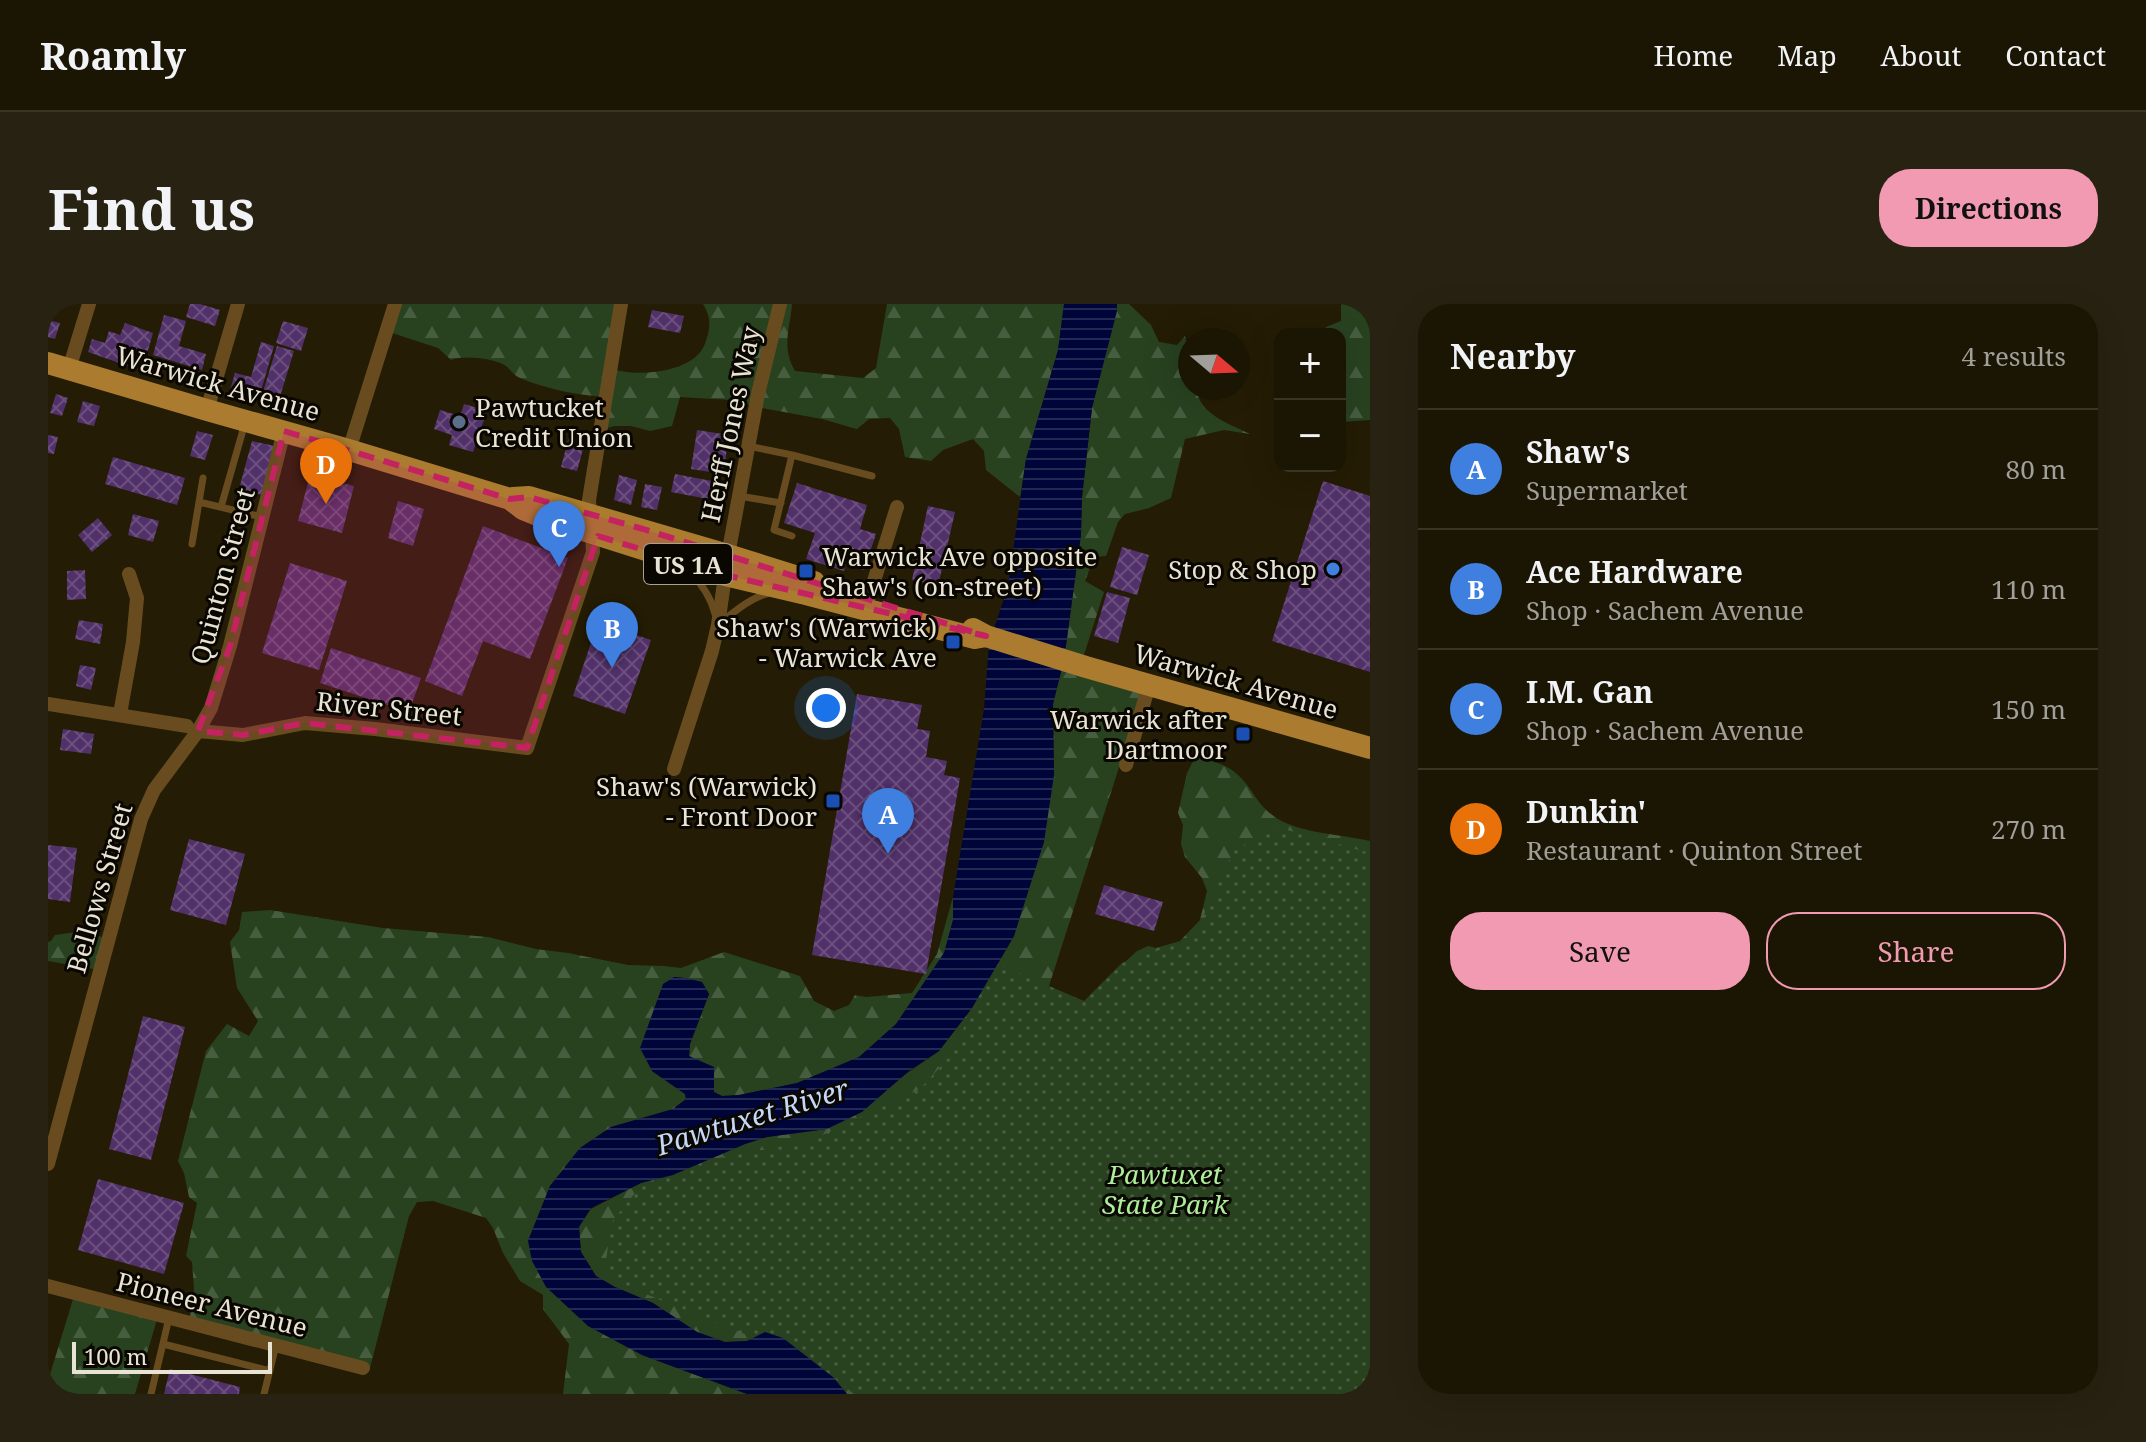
<!DOCTYPE html>
<meta charset="utf-8">
<style>
:root{--surface:#1b1503;--page:#282212;--text:#f1f3f6;--muted:#a09f9a;--line:#393425;--accent:#f19ab2}
body{margin:0;font-family:"Noto Serif",serif;background:var(--page);color:var(--text)}
.controls{position:absolute;right:24px;top:24px;display:grid;overflow:hidden;border-radius:16px;box-shadow:0 8px 32px #0002}
.controls button{width:72px;height:72px;display:grid;place-items:center;padding:0;border:0;border-bottom:2px solid var(--line);background:var(--surface);color:var(--text);font:40px sans-serif}
.compass{position:absolute;left:1130px;top:24px;width:72px;height:72px;border-radius:50%;background:var(--surface);box-shadow:0 8px 32px #0002;rotate:109deg}
.scale{position:absolute;left:24px;bottom:20px;width:200px;box-sizing:border-box;padding-left:8px;border:4px solid #e8e3d4;border-top:0;font-size:22px;line-height:28px;white-space:nowrap;color:#e8e3d4;-webkit-text-stroke:6px #0a0701;paint-order:stroke}
.you{position:absolute;left:778px;top:404px;width:28px;height:28px;margin:-20px;border:6px solid #fff;border-radius:50%;background:#1a73e8;box-shadow:0 0 0 12px #1a73e833}
.badge{display:grid;place-items:center;width:52px;height:52px;border-radius:50%;background:var(--accent);color:#fff;font-size:26px;font-weight:700}
.pin{position:absolute;translate:-50% -66px;filter:drop-shadow(0 2px 4px #0008)}
.pin::after{content:'';position:absolute;top:42px;width:28px;height:24px;background:inherit;clip-path:polygon(0 0,100% 0,50% 100%)}
.list{margin:0;padding:0;list-style:none}
h2{display:flex;justify-content:space-between;align-items:center;height:104px;margin:0;padding:0 32px;font-size:34px}
h2 small{font-size:26px;font-weight:400;color:var(--muted)}
.list li{display:grid;grid-template-columns:52px 1fr auto;gap:24px;align-items:center;box-sizing:border-box;height:120px;padding:0 32px;border-top:2px solid var(--line)}
.list b{display:block;font-size:30px;white-space:nowrap}
.list p{margin:0;font-size:26px;white-space:nowrap;color:var(--muted)}
.list em{font-size:26px;font-style:normal;color:var(--muted)}
.actions{display:flex;gap:16px;padding:24px 32px}
.actions a{flex:1;padding:18px 0;border:2px solid var(--accent);border-radius:32px;text-align:center;font-size:28px;color:var(--accent)}
.actions .main{background:var(--accent);color:#111}
.map{position:relative;flex:none;width:1322px;height:1090px;overflow:hidden;border-radius:32px}
header{display:flex;align-items:center;gap:48px;box-sizing:border-box;height:112px;padding:0 40px;background:var(--surface);border-bottom:2px solid var(--line)}
header strong{font-size:38px}
nav{display:flex;gap:44px;margin-inline-start:auto;font-size:28px}
.intro{display:flex;align-items:center;justify-content:space-between;box-sizing:border-box;height:192px;padding:0 48px}
h1{margin:0;font-size:56px}
.button{padding:20px 36px;border-radius:32px;background:var(--accent);color:#111;font-size:28px;font-weight:700}
main{display:flex;gap:48px;padding:0 48px}
aside{flex:1;background:var(--surface);border-radius:32px;box-shadow:0 8px 32px #0002}
.map>svg:first-child{display:block}
</style>
<header>
<strong>Roamly</strong>
<nav><a>Home</a><a>Map</a><a>About</a><a>Contact</a></nav>
</header>
<div class="intro"><h1>Find us</h1><a class="button">Directions</a></div>
<main>
<div class="map">
<svg width="1322" height="1090" viewBox="0 0 1322 1090">
<defs>
<pattern id="forest-firs" width="22" height="20" patternUnits="userSpaceOnUse" patternTransform="scale(2)"><rect width="22" height="20" fill="#284220"/><path d="M5 1l3.5 6h-7zM16 11l3.5 6h-7z" fill="#475d40"/></pattern>
<pattern id="park-dots" width="8" height="8" patternUnits="userSpaceOnUse" patternTransform="scale(2)"><rect width="8" height="8" fill="#284220"/><path d="M2 2h.1M6 6h.1" fill="none" stroke="#475d40" stroke-width="1.8" stroke-linecap="round"/></pattern>
<pattern id="water-rules" width="6" height="5" patternUnits="userSpaceOnUse" patternTransform="scale(2)"><rect width="6" height="5" fill="#000539"/><path d="M0 2.5h6" fill="none" stroke="#252955"/></pattern>
<pattern id="building-cross-hatch" width="8" height="8" patternUnits="userSpaceOnUse" patternTransform="scale(2)"><rect width="8" height="8" fill="#52316a"/><path d="M0 0l8 8M0 8l8-8" fill="none" stroke="#6b4f7e"/></pattern>
</defs>
<rect width="100%" height="100%" fill="#241c04"/>
<path fill="url(#forest-firs)" d="M341,0H574L565,65C587,73 638,69 653,47C657,42 658,36 660,30C663,18 661,10 655,0H744C742,26 733,42 747,67L815,74L828,64L839,0H1016L1010,46L978,155L972,193L938,166L936,147L925,135L895,146L883,157L857,153L851,125L842,114L821,115L809,125L774,115L708,103L684,96L632,93L624,122L602,127L583,122H567L555,125L557,93C529,91 498,85 472,74C465,71 463,66 458,62C446,54 416,51 403,56L390,44L335,26Z
M1069,0H1081L1103,21L1111,38L1129,41L1137,32L1142,53V84H1148C1152,111 1180,119 1202,130L1176,126L1137,135L1123,194L1101,204L1077,210L1070,218L1058,252L1046,253L1037,277L1056,288L1033,360L1097,382L1001,682L1021,714L1064,685L1077,658L1089,647L1100,642L1108,644L1132,637L1152,616L1159,587L1154,574L1137,553L1133,540L1135,521L1130,509L1139,469L1147,453C1164,457 1180,460 1192,473C1208,489 1208,501 1230,515C1256,530 1293,530 1322,537V1090H799L785,1073L717,1028L699,1037L677,1038L649,1028L605,999L567,983L548,972L533,948L531,922L543,905L593,879L625,871L697,840L719,833L779,825L891,747L924,704L966,632L1006,471L1005,400L1016,356L1033,231L1034,193L1044,104Z
M1293,0H1322V116L1292,118V30H1276L1278,23L1293,17Z
M905,593V616L896,649L848,720L811,753L749,779L691,791L674,792L666,788L641,752L642,740L661,690L654,678L637,674L626,673L604,767L637,790L638,795L625,805L563,823L532,844L502,882L480,937L540,1022L594,1051L699,1090H515L521,1040L495,1005V991L472,977L455,949L445,924L438,914L385,897L369,898L361,912L322,1064L141,1019L146,985L144,958L138,952L149,899L141,893L136,869L130,857L158,747L179,720L201,732L210,717L189,684L182,638L191,626L194,608L222,606L335,624L440,633L488,645L520,649L580,661L616,662L633,664L676,648L752,672L766,697L786,707L801,701L807,691L818,693L864,689L889,650Z
M35,627L60,635L51,666L0,657V638L3,637L7,631Z
M26,992L110,1012L87,1090H0V1077Z"/>
<path fill="url(#park-dots)" d="M1232,524L1322,549V1090H806L766,1058L573,980L557,965L563,919L595,879L617,864L762,837L872,785L904,750L945,658L1036,697L1074,659L1145,634L1186,546Z"/>
<path fill="url(#water-rules)" d="M1016,0H1069V7L1044,104L1034,193L1033,231L1016,356L1005,400L1006,471L996,538L966,632L924,704L891,747L861,767L814,808L779,825L719,833L697,840L625,871L593,879L543,904L531,923L533,948L548,972L567,983L605,999L649,1028L677,1038L699,1037L717,1028L735,1034L785,1073L799,1090H699L594,1051L540,1022L498,983L484,957L480,937L502,882L532,844L563,823L625,805L638,795L637,790L604,767L592,744L615,680L626,673L637,674L654,678L661,690L642,740L641,752L666,763V788L674,792L691,791L749,779L811,753L848,720L896,649L905,616V593L936,405L941,340L960,282L978,155L1010,46Z"/>
<path fill="url(#building-cross-hatch)" d="M142,0H152L172,6L167,22L138,13Z
M604,6L636,12L632,29L600,23Z
M116,11L138,17L131,42L158,50L154,66L105,51Z
M0,16L12,19L7,35L0,33Z
M235,17L260,24L253,47L228,39Z
M77,19L105,29L94,67L40,48L44,35L57,39L61,27L72,31Z
M213,38L226,42L211,94L182,86L187,69L203,73Z
M229,42L246,47L230,99L213,94Z
M8,90L20,94L14,112L2,109Z
M35,97L52,102L46,122L29,118Z
M416,100L439,107L425,148L401,141L404,131L386,125L392,106L412,112Z
M649,126L681,131L675,170L643,165Z
M149,127L165,131L157,156L142,152Z
M522,129L538,134L529,167L513,163Z
M0,131L10,133L6,150L0,149Z
M204,137L227,142L214,191L191,185Z
M65,153L137,174L129,201L57,180Z
M627,170L664,177L660,195L623,188Z
M262,171L306,182L294,229L250,217Z
M571,171L589,176L583,201L566,196Z
M1275,177L1322,192V368L1224,337Z
M749,179L819,201L812,225L828,230L816,266L798,260L796,267L758,255L767,229L736,219Z
M597,180L614,183L609,206L593,203Z
M350,197L376,205L365,242L340,234Z
M880,202L907,208L890,282L864,276Z
M85,210L111,217L105,238L80,231Z
M50,214L64,231L44,248L30,231Z
M435,222L520,254L482,355L435,337L414,392L377,377Z
M1074,243L1101,251L1089,291L1062,283Z
M242,259L299,277L271,366L214,349Z
M37,266L38,295L19,296V267Z
M1059,288L1082,294L1070,339L1046,332Z
M31,316L55,320L52,340L27,335Z
M550,318L603,336L577,410L525,392Z
M283,344L373,374L361,408L272,379Z
M32,361L48,364L43,386L28,382Z
M809,390L874,401L869,425L882,427L878,453L899,457L896,471L912,474L878,670L764,651Z
M15,425L46,430L43,450L12,446Z
M141,535L197,550L178,621L122,606Z
M0,541L29,544L22,598L0,595Z
M1056,581L1115,598L1106,627L1047,610Z
M95,712L137,723L103,856L61,845Z
M50,875L136,899L116,970L30,946Z
M122,1065L192,1083L191,1090H116Z"/>
<g fill="none" stroke-linecap="round" stroke-linejoin="round">
<path stroke="#684c1f" stroke-width="7" d="M700,142L744,151
M691,192L733,199
M151,198L214,213
M173,203L197,119
M744,232L726,226L744,151L824,172
M144,240L155,174
M641,267C653,279 663,293 667,310
M671,320C686,308 702,294 721,289
M115,1040L222,1067
M103,1090L121,1014
M216,1090L228,1041"/>
<path stroke="#684c1f" stroke-width="14" d="M21,65L41,0
M159,106L190,0
M301,146L347,0
M542,211L541,196L573,0
M821,293L849,203
M0,400L139,422
M72,410L85,338L89,294L81,270
M150,427L195,431L257,419L327,425L479,444L545,248L544,229
M1078,461L1101,381
M626,465L664,347L670,321L680,251L710,90L732,0
M0,860L93,515L106,486L150,427L163,404L182,342L236,127
M0,982L315,1064"/>
<path stroke="#ab7c30" stroke-width="22" d="M0,59L159,106L301,146L462,195L475,205L497,214L677,271L758,290L927,334L938,332
M465,194L481,193L680,251L766,278
M925,325L938,332L1038,363L1322,444"/>
</g>
<path fill="#c42261" fill-opacity="0.2" stroke="#c42261" stroke-width="6" stroke-dasharray="16 10" stroke-linejoin="round" d="M236,127L462,195L481,193L595,225L938,332L677,271L550,232L479,444L257,419L195,431L150,427L182,342Z"/>
<circle fill="#5c6f8a" stroke="#0a0701" stroke-width="3" cx="411" cy="118" r="8"/>
<circle fill="#3f7fe0" stroke="#0a0701" stroke-width="3" cx="1285" cy="265" r="8"/>
<g fill="#1a4fb4" stroke="#0a0701" stroke-width="3">
<rect x="750" y="259" width="16" height="16" rx="4"/>
<rect x="897" y="330" width="16" height="16" rx="4"/>
<rect x="1187" y="422" width="16" height="16" rx="4"/>
<rect x="777" y="489" width="16" height="16" rx="4"/>
</g>
<g text-anchor="middle" dominant-baseline="central" stroke-width="6" stroke-linejoin="round" paint-order="stroke">
<rect fill="#0a0701" stroke="#a5a195" stroke-width="2" x="596" y="240" width="88" height="40" rx="6"/>
<g font-size="24" font-weight="bold" fill="#e8e3d4">
<text x="640" y="260">US 1A</text>
</g>
<g font-size="26" fill="#e8e3d4" stroke="#0a0701">
<text transform="translate(170 79) rotate(16)">Warwick Avenue</text>
<text transform="translate(682 120) rotate(-78)">Herff Jones Way</text>
<text transform="translate(174 272) rotate(-75)">Quinton Street</text>
<text transform="translate(1188 377) rotate(16)">Warwick Avenue</text>
<text transform="translate(341 404) rotate(6)">River Street</text>
<text transform="translate(51 584) rotate(-74)">Bellows Street</text>
<text transform="translate(164 1000) rotate(14)">Pioneer Avenue</text>
</g>
<g font-size="26" fill="#e8e3d4" stroke="#0a0701" text-anchor="end">
<text x="427" y="103" text-anchor="start">Pawtucket<tspan x="427" dy="30">Credit Union</tspan></text>
<text x="774" y="252" text-anchor="start">Warwick Ave opposite<tspan x="774" dy="30">Shaw's (on-street)</tspan></text>
<text x="1269" y="265">Stop &amp; Shop</text>
<text x="889" y="323">Shaw's (Warwick)<tspan x="889" dy="30">- Warwick Ave</tspan></text>
<text x="1179" y="415">Warwick after<tspan x="1179" dy="30">Dartmoor</tspan></text>
<text x="769" y="482">Shaw's (Warwick)<tspan x="769" dy="30">- Front Door</tspan></text>
</g>
<g font-size="26" font-style="italic" fill="#adee9a" stroke="#0a0701">
<text x="1117" y="870">Pawtuxet<tspan x="1117" dy="30">State Park</tspan></text>
</g>
<g font-size="28" font-style="italic" fill="#c5d7f9" stroke="#0a0701">
<text transform="translate(704 812) rotate(-17)">Pawtuxet River</text>
</g>
</g>
</svg>
<div class="controls">
<button>+</button>
<button>−</button>
</div>
<svg class="compass" viewBox="-18 -18 36 36"><path d="M0-13l5 13h-10z" fill="#e53935"/><path d="M0 13l5-13h-10z" fill="#a09f9a"/></svg>
<div class="scale">100 m</div>
<div class="you"></div>
<div class="pin badge" style="left:840px;top:550px;background:#3f7fe0">A</div>
<div class="pin badge" style="left:564px;top:364px;background:#3f7fe0">B</div>
<div class="pin badge" style="left:511px;top:263px;background:#3f7fe0">C</div>
<div class="pin badge" style="left:278px;top:200px;background:#e8710a">D</div>
</div>
<aside>
<h2>Nearby<small>4 results</small></h2>
<ul class="list">
<li><span class="badge" style="background:#3f7fe0">A</span><div><b>Shaw's</b><p>Supermarket</p></div><em>80 m</em></li>
<li><span class="badge" style="background:#3f7fe0">B</span><div><b>Ace Hardware</b><p>Shop · Sachem Avenue</p></div><em>110 m</em></li>
<li><span class="badge" style="background:#3f7fe0">C</span><div><b>I.M. Gan</b><p>Shop · Sachem Avenue</p></div><em>150 m</em></li>
<li><span class="badge" style="background:#e8710a">D</span><div><b>Dunkin'</b><p>Restaurant · Quinton Street</p></div><em>270 m</em></li>
</ul>
<div class="actions"><a class="main">Save</a><a>Share</a></div>
</aside>
</main>
